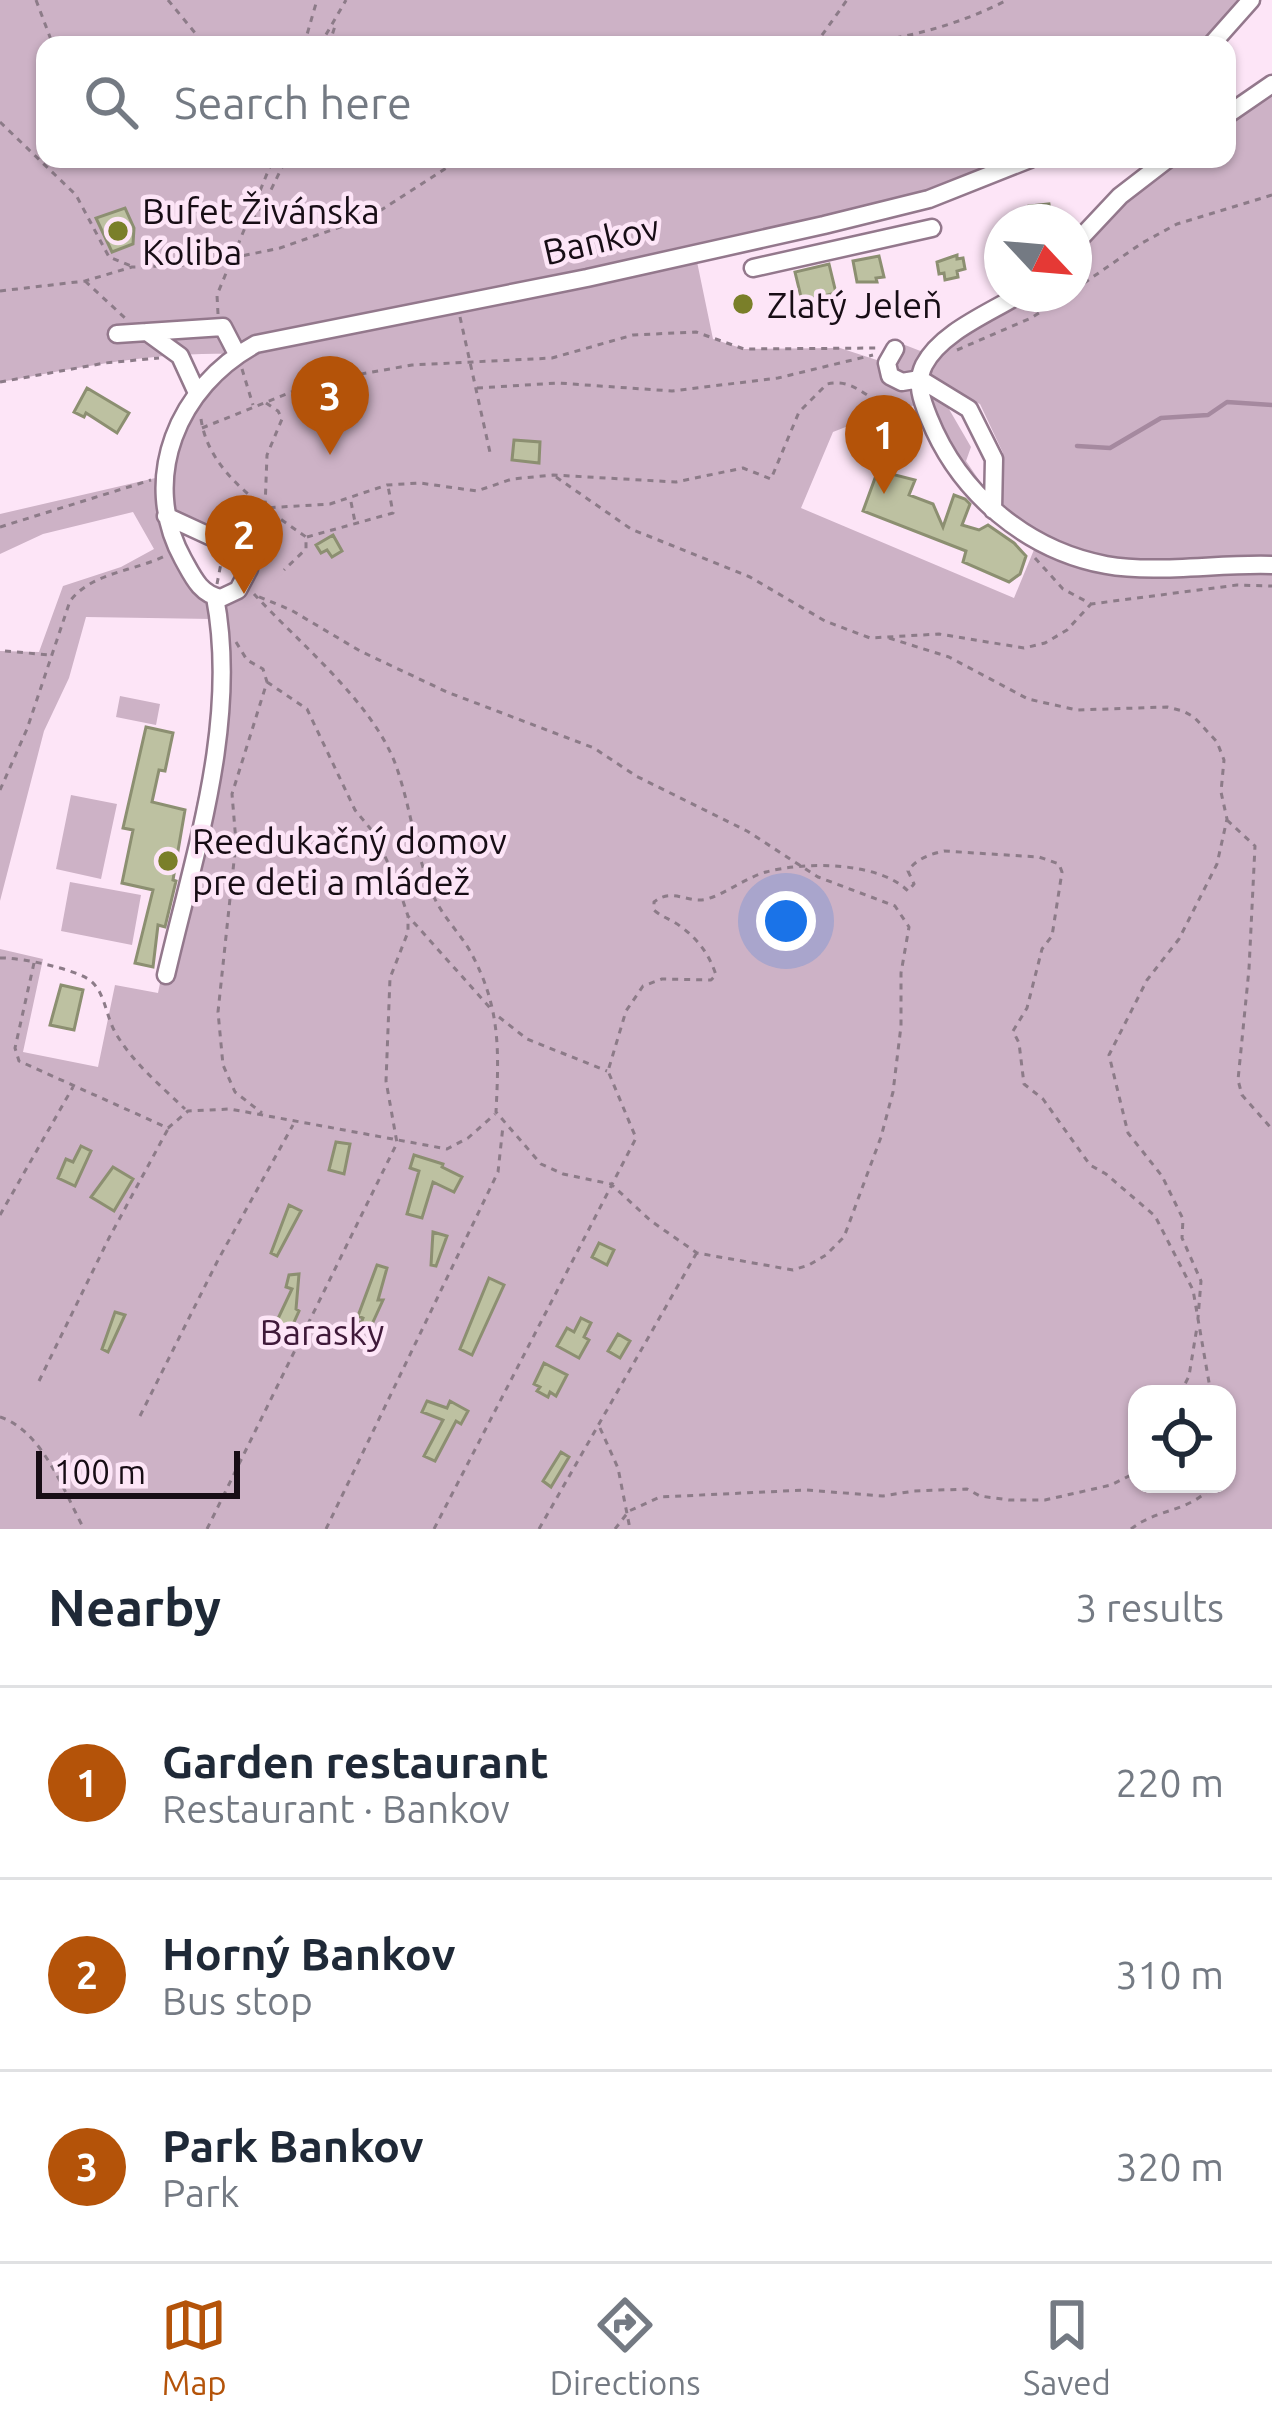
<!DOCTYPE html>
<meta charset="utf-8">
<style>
:root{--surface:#fff;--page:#f6f6f7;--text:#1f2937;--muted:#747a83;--line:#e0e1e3;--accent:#b45309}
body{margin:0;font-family:Ubuntu,sans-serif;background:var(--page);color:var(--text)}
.controls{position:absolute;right:36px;bottom:36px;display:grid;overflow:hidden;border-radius:24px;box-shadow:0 3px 9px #0004}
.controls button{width:108px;height:108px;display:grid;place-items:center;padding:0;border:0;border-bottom:3px solid var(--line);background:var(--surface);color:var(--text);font:60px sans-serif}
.compass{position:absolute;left:984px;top:204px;width:108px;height:108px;border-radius:50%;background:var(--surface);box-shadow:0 3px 9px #0004;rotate:116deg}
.scale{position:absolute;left:36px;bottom:30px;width:204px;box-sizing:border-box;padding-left:12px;border:6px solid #170d15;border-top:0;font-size:33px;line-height:42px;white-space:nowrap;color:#170d15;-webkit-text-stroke:9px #fde5f7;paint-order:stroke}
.you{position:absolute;left:786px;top:921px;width:42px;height:42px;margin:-30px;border:9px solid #fff;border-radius:50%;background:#1a73e8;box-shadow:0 0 0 18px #1a73e833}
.badge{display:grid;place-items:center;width:78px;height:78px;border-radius:50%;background:var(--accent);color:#fff;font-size:39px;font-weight:700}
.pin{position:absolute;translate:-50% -99px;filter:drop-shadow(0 3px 6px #0008)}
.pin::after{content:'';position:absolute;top:63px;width:42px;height:36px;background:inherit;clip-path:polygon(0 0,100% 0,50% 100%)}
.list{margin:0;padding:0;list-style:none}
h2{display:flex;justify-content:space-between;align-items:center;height:156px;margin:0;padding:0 48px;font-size:51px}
h2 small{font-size:39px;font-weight:400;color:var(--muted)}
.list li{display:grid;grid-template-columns:78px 1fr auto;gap:36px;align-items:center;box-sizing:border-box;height:192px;padding:0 48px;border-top:3px solid var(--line)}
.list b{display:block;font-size:45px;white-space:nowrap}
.list p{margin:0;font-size:39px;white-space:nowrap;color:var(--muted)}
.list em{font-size:39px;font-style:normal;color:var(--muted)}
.icon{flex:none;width:66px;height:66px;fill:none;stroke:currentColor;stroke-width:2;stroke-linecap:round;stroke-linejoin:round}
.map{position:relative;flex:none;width:1272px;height:1529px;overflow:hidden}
.search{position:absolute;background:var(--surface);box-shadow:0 3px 9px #0004;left:36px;right:36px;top:36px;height:132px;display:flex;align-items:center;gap:30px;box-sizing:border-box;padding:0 42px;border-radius:24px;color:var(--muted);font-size:45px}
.sheet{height:732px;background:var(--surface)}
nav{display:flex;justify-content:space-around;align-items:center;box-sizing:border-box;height:168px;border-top:3px solid var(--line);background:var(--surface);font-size:33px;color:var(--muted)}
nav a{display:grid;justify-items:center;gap:6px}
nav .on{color:var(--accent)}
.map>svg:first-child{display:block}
</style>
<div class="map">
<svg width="1272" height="1529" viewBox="0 0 1272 1529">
<rect width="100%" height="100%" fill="#fde5f7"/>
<path fill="#cdb2c6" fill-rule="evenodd" d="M0,0H1251L1211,45H45V159H1030L998,175L695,252L713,339L744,349L840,348L886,363L895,349L905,345L923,352L926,359L1020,294H1074V245L1168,159H1227V115L1272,84V1529H0V949L43,959L23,1052L98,1067L115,985L158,993L217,703L212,619L86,617L69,678L44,731L0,901V651L39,652L63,586L121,567L154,549L133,512L43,534L0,554V514L164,476L168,448L234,354C156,351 77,368 0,382ZM935,385L980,404L1003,453L998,496L981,483L966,461L971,447ZM924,404L993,510L1038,540L1014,598L801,508L833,432L891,409ZM167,518L248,562L226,597H215ZM1137,1394H1227V1484H1137Z
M120,696L160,704L156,725L116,717Z
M71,795L117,804L101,879L56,869Z
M70,882L141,895L132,945L61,931Z"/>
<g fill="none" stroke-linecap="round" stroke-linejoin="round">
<path stroke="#a5899f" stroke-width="4.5" d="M1077,446L1110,448L1161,418L1208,415L1227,402L1272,405"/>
</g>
<path fill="#bdc1a1" stroke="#8c8f71" stroke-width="3" d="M1049,204L1052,222H1031L1029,206Z
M125,208L134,228L133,244L112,252L96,218Z
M957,255V259L963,258L965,269L957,271L958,277L945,280L944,273L939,274L937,262Z
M879,256L884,277L876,278L877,282H857L853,261Z
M829,264L836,293L802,301L795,272Z
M87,388L129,413L117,433L86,413L84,417L74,412Z
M514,440L540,442L539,463L512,460Z
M882,459L895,475L915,480L909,495L933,504L943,527L954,495L965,499L970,504L962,525L979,530L988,525L1014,543L1026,556L1020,574L1009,582L963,562L966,551L863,511Z
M333,535L342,551L332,557L327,550L321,553L316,545Z
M146,727L173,733L165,771L159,770L152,802L185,810L173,880L176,881L165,927L158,925L153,967L135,963L153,890L122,883L133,830L123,828Z
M61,985L83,990L74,1030L50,1025Z
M336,1142L350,1144L344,1174L329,1170Z
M81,1146L91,1151L75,1186L58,1178L66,1159L73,1162Z
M414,1155L443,1164L442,1167L462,1177L454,1192L433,1182L422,1218L407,1214L419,1171L410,1168Z
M113,1167L133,1179L114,1211L91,1197Z
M289,1205L301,1211L277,1256L271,1253Z
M433,1232L447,1236L436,1266L431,1265Z
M599,1243L614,1250L607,1265L592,1257Z
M377,1265L387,1268L378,1300H383L373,1322L370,1325L362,1323L359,1333L349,1330L353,1320L361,1323L363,1318L358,1316Z
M299,1274L296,1309L299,1311L290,1331L275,1325L292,1289L286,1287L289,1275Z
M489,1278L504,1285L472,1355L460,1349Z
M115,1312L125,1315L108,1352L102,1349Z
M581,1318L591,1323L584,1337L589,1340L579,1358L557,1346L567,1328L574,1332Z
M618,1334L630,1341L620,1358L608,1351Z
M544,1363L567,1375L556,1396L550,1392L548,1397L537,1391L540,1387L534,1384Z
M427,1401L447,1408L450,1401L468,1411L461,1424L456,1421L435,1461L424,1456L443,1420L422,1412Z
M561,1452L569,1457L551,1487L543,1481Z"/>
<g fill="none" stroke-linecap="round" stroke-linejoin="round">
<g stroke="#93788c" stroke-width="21">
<path id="minor" d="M1211,45L1251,0
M1227,115L1272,84
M1074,245L1120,196L1168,159
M753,268L932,228
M1020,294C990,313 941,332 924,365C915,383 922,401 929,418C959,493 1026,550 1106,565C1155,574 1220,563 1272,565
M147,332L180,356L197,393
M117,334L223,327L237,354
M895,349L887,363L890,376L902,382L920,379L969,409L994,459L993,510
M166,516L242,551L249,569L238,590L221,598C200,594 193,577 183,559C139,479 178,386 256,344L587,278L824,225L929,199L1030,159
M166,975C194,854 239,722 215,597"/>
</g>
<path stroke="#8c7b88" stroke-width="3" stroke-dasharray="6 6" stroke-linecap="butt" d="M36,0L53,45
M168,0L205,45
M304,45L317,0
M320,45L346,0
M329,45L335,26
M815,45L847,0
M836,45C895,42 955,27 1007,0
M0,122L76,195L109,257L131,266
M267,159L269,169
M252,220L267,198L286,159
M233,257L273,159
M232,258L280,248L372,216L454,163L469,159
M85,281L125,318
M1074,290L1142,243L1177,224L1272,195
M0,291L85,281L132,267L230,264
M218,314L217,295L229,266
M460,317L491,457
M957,350L1031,318L1069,294
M242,369L253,405
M0,382L105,363L159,358
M477,388L558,383L672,391L778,378L873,355
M266,403L278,411L282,419L267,455L265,508L330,504L387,485L420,483L477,491L512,479L553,475L676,482L743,468L771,479L799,412L827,384C862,376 870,413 910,406
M201,419C209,474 264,507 306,537V549L284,570
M202,428L316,382L412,365L552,358L633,335L696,332L744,349L878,348
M556,477L631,529L750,577L825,621L870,638L939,634L1024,648L1045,643L1067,630L1091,604
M351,502L355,522
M222,524L263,507
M0,527L151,480
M307,537L393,513L388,486
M1035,558L1063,589L1091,604L1237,585L1272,586
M217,584L222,558
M254,594C299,643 371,701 395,763C411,806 415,855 434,897C443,917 459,932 470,951C501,1007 499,1051 496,1112L541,1164L563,1174L611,1184L651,1221L697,1253L793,1270L809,1265L826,1255L844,1237L881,1137L893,1092L901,1026V973L909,927L895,906L818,877L747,831L636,776L594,748L447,692L360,651L291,610L257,596
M889,638L949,657L1028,699L1077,710L1167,707L1183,711L1194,717L1217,742L1224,760L1221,792L1227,819L1217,864L1179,939L1147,980L1109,1055L1128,1133L1162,1176L1183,1219L1182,1238L1201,1281L1198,1318
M236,642L247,660L263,669L267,682L232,794L236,842L218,1012L223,1065L235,1092L262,1113
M5,651L50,655
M267,682L307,709L355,810L374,833L396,880L408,916L492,1010
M0,790L27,729L70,601C92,572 136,571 167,555
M1227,820L1255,846L1249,969L1238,1080L1242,1095L1272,1129
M0,958C19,957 76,969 91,981C105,993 106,1016 115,1032C132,1062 161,1086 185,1109
M34,963L15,1048L19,1061L168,1128L188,1111L230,1109L447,1149L468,1138L495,1114
M499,1017L527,1039L607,1071
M0,1215L73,1087
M39,1381L109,1238L168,1129
M1180,1394L1189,1376L1197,1327
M140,1416L218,1260L293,1125
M0,1417C43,1431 64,1492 84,1529
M600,1428L618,1468L630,1529
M207,1529L397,1143L386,1081L390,978L408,932V916
M326,1529L498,1172L503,1126
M434,1529L636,1138L608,1071L626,1011L643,986L662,979L711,980L716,975C709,954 698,939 680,926C671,919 663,918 654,910V902C672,887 688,904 707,899C727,893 745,878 766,872C807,861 879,862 908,891L914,884L908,871C916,859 930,854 944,851L1039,857L1059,864L1062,872L1052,936L1042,949L1027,1008L1013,1031L1019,1043L1024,1084L1043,1099L1090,1165L1106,1174L1155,1216L1193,1290L1211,1394
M539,1529L696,1254
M615,1529L629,1511L660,1497L806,1490L883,1496L914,1491L967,1489L980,1496L1009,1500H1045L1111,1485L1137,1472
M1131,1529C1157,1508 1193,1512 1213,1484"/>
<use href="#minor" stroke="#fff" stroke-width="16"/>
</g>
<g fill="#7a7f29" stroke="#fde5f7" stroke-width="4.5">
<circle cx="118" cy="231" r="12"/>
<circle cx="743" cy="304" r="12"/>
<circle cx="168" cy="861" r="12"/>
</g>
<g text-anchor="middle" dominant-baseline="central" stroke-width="9" stroke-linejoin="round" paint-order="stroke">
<g font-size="36" fill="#170d15" stroke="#fde5f7" text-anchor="start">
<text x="142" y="210">Bufet Živánska<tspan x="142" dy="41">Koliba</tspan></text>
<text x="767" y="304">Zlatý Jeleň</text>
<text x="192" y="840">Reedukačný domov<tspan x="192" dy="41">pre deti a mládež</tspan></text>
</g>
<g font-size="36" fill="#170d15" stroke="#fde5f7">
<text transform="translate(601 239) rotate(-13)">Bankov</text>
</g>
<g font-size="36" fill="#3f1939" stroke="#fde5f7">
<text x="322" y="1331">Barasky</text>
</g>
</g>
</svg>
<div class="controls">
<button><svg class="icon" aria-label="locate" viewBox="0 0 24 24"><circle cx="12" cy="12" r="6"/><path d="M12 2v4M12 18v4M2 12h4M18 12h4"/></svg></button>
</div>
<svg class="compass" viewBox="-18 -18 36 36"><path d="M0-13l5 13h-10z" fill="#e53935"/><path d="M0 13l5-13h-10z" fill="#747a83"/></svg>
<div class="scale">100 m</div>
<div class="you"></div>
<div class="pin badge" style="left:884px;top:494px">1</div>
<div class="pin badge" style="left:244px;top:594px">2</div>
<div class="pin badge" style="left:330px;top:455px">3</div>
<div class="search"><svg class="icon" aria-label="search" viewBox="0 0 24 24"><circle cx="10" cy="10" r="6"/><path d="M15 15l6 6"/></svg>Search here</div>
</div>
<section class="sheet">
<h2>Nearby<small>3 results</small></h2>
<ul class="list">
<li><span class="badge">1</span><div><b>Garden restaurant</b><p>Restaurant · Bankov</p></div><em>220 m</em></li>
<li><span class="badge">2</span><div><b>Horný Bankov</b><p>Bus stop</p></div><em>310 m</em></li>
<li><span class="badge">3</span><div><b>Park Bankov</b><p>Park</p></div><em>320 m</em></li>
</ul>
</section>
<nav>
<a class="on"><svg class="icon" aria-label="map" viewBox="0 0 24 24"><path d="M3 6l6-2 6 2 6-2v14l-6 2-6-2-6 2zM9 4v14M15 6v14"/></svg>Map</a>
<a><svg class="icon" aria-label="directions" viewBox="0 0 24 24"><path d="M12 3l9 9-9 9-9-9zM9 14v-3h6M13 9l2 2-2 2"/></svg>Directions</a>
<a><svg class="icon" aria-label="saved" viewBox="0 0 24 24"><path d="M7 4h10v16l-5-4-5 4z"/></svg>Saved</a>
</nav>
